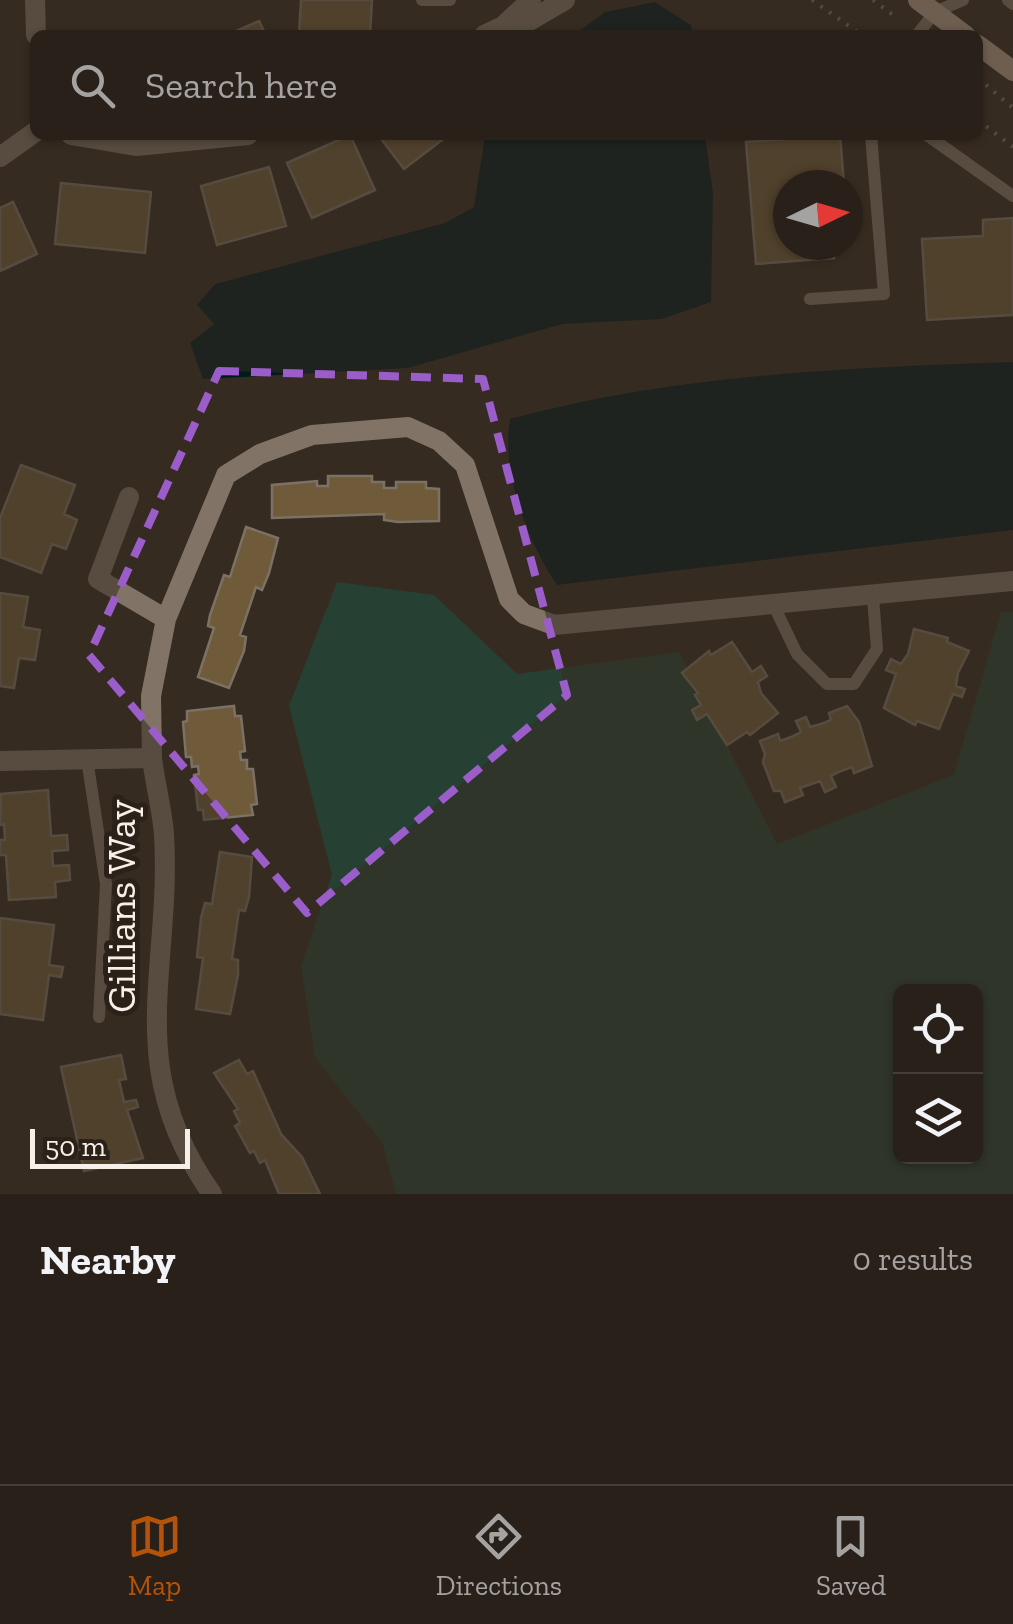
<!DOCTYPE html>
<style>
:root{--surface:#282019;--page:#302822;--text:#f1f3f6;--muted:#a5a3a2;--line:#443e38;--accent:#b45309}
body{margin:0;font-family:"Zilla Slab",serif;background:var(--page);color:var(--text)}
.controls{position:absolute;right:30px;bottom:30px;display:grid;overflow:hidden;border-radius:15px;box-shadow:0 2px 8px #0004}
.controls button{width:90px;height:90px;display:grid;place-items:center;padding:0;border:0;border-bottom:2px solid var(--line);background:var(--surface);color:var(--text);font:50px sans-serif}
.compass{position:absolute;left:773px;top:170px;width:90px;height:90px;border-radius:50%;background:var(--surface);box-shadow:0 2px 8px #0004;rotate:85deg}
.scale{position:absolute;left:30px;bottom:25px;width:160px;box-sizing:border-box;padding-left:10px;border:5px solid #f7f0e9;border-top:0;font-size:28px;line-height:35px;white-space:nowrap;color:#f7f0e9;-webkit-text-stroke:8px #2b2118;paint-order:stroke}
.list{margin:0;padding:0;list-style:none}
h2{display:flex;justify-content:space-between;align-items:center;height:130px;margin:0;padding:0 40px;font-size:42px}
h2 small{font-size:32px;font-weight:400;color:var(--muted)}
.icon{flex:none;width:55px;height:55px;fill:none;stroke:currentColor;stroke-width:2;stroke-linecap:round;stroke-linejoin:round}
.map{position:relative;flex:none;width:1013px;height:1194px;overflow:hidden}
.search{position:absolute;background:var(--surface);box-shadow:0 2px 8px #0004;left:30px;right:30px;top:30px;height:110px;display:flex;align-items:center;gap:25px;box-sizing:border-box;padding:0 35px;border-radius:15px;color:var(--muted);font-size:38px}
.sheet{height:290px;background:var(--surface)}
nav{display:flex;justify-content:space-around;align-items:center;box-sizing:border-box;height:140px;border-top:2px solid var(--line);background:var(--surface);font-size:28px;color:var(--muted)}
nav a{display:grid;justify-items:center;gap:5px}
nav .on{color:var(--accent)}
.map>svg:first-child{display:block}
</style>
<div class="map">
<svg width="1013" height="1194" viewBox="0 0 1013 1194">
<rect width="100%" height="100%" fill="#362b21"/>
<path fill="#264134" fill-rule="evenodd" d="M337,582L434,595L517,674L679,652L777,844L954,775L1001,612H1013V1194H396L383,1144L315,1057L301,966L332,875L289,706ZM900,992H976V1156H900Z"/>
<path fill="#011a1e" d="M655,2L691,25L692,35H574L605,12Z
M485,135H705L713,193L711,302L662,319L562,324L408,368L203,379L190,343L214,324L197,305L215,284L445,223L474,207Z
M1013,362V530L557,585C527,541 501,473 510,419C675,374 843,368 1013,362Z"/>
<path fill="#6f5b3a" stroke="#7b7265" stroke-width="2.5" d="M301,0H372L370,35H299Z
M259,21L266,35H227Z
M350,135L375,190L312,218L287,163Z
M389,135H439L442,140L404,169L382,140Z
M840,135L844,185H788V245H834V258L756,264L746,142Z
M269,167L286,226L217,245L201,186Z
M61,183L151,192L145,253L55,244Z
M13,202L37,254L0,271V208Z
M1013,218V315L927,320L922,239L983,236V220Z
M21,465L75,485L64,514L77,520L66,549L52,544L41,573L0,557V518Z
M328,476H372V482H384V488H396V482H426V488L439,489V521L398,522L384,520V514L272,518V485L317,481V486H328Z
M246,527L278,538L269,573L262,590L256,587L240,635L246,637L244,651L229,688L198,677L214,628L208,626L210,615L224,575L230,577Z
M0,593L28,597L23,627L40,630L35,660L19,658L14,688L0,686Z
M914,629L948,638L947,642L969,651L958,673L956,686L965,689L962,697L953,694L939,729L917,721L915,725L884,708L896,674L886,670L891,659L901,664L908,654Z
M732,642L752,672L761,666L767,676L758,682L761,693L778,713L750,735L747,732L727,745L707,714L697,720L692,710L701,705L695,695L698,693L682,673L709,651L711,655Z
M234,706L235,716H241L245,751L240,752L241,760H247V769H253L257,804L251,805L253,815L204,820L203,810H198L194,775L199,774L198,766L192,767L191,757H186L183,722L187,721V711Z
M847,706L859,722L872,766L854,773L852,767L841,771L831,776L836,787L825,792L820,781L800,788L803,795L785,802L781,791H774L763,762L765,754L760,741L778,734L780,741L791,737L801,732L796,721L806,717L810,727L821,724L831,720L829,713Z
M48,790L51,836L67,835L68,850L52,851L53,866L69,865L70,880L55,882L56,897L9,900L6,855H0V840H5L4,824L0,825L1,794Z
M220,852L252,857L249,897L245,911L239,910L232,959L238,960V975L230,1014L196,1009L203,958L197,957L201,918L205,903L212,904Z
M0,918L54,925L49,965L63,967L61,977L49,975L43,1020L0,1014Z
M121,1055L126,1079L119,1080L124,1102L136,1100L138,1107L127,1110L143,1158L84,1171L61,1067Z
M239,1060L247,1074L253,1071L281,1134L302,1157L320,1194H279L265,1160L260,1163L254,1151L250,1153L235,1126L240,1123L234,1111L238,1109L214,1073Z"/>
<g fill="none" stroke-linecap="round" stroke-linejoin="round">
<path stroke="#796f67" stroke-width="4" stroke-dasharray="2.5 8" stroke-linecap="butt" d="M812,0L862,35
M873,0L897,18
M978,78L1013,108
M978,120L1013,147"/>
<path stroke="#817467" stroke-width="12" d="M422,0H450
M1008,0L1013,4
M917,35L935,12L963,0
M927,135L1013,196
M810,299L884,294L871,135
M774,606L797,654L827,684H854L877,649L873,597
M87,759L106,884L99,1017"/>
<path stroke="#817467" stroke-width="20" d="M35,0L36,35
M503,26L524,24L565,0
M484,35L503,26L531,0
M71,135L136,146L248,135
M0,157L35,132
M129,497L98,579L166,619
M152,758L151,696L166,619L226,475L260,454L312,435L408,427L439,441L465,465L509,599L524,614L554,625L1013,581
M0,761L152,758C155,783 162,809 164,834C172,971 121,1066 212,1194"/>
<path stroke="#b09c87" stroke-width="20" d="M918,0L965,35
M978,45L1013,71"/>
</g>
<path d="M0 0H1013V1194H0ZM219,371L483,379L567,695L307,913L89,655Z" fill="#362b21" fill-opacity=".55" fill-rule="evenodd"/>
<path fill="none" stroke="#9a5dca" stroke-width="8" stroke-dasharray="20 12" stroke-linejoin="round" d="M219,371L483,379L567,695L307,913L89,655Z"/>
<g text-anchor="middle" dominant-baseline="central" stroke-width="10" stroke-linejoin="round" paint-order="stroke">
<g font-size="40" fill="#f7f0e9" stroke="#2b2118">
<text transform="translate(121 906) rotate(-90)">Gillians Way</text>
</g>
</g>
</svg>
<div class="controls">
<button><svg class="icon" aria-label="locate" viewBox="0 0 24 24"><circle cx="12" cy="12" r="6"/><path d="M12 2v4M12 18v4M2 12h4M18 12h4"/></svg></button>
<button><svg class="icon" aria-label="layers" viewBox="0 0 24 24"><path d="M12 4l9 5-9 5-9-5zM3 14l9 5 9-5"/></svg></button>
</div>
<svg class="compass" viewBox="-18 -18 36 36"><path d="M0-13l5 13h-10z" fill="#e53935"/><path d="M0 13l5-13h-10z" fill="#a5a3a2"/></svg>
<div class="scale">50 m</div>
<div class="search"><svg class="icon" aria-label="search" viewBox="0 0 24 24"><circle cx="10" cy="10" r="6"/><path d="M15 15l6 6"/></svg>Search here</div>
</div>
<section class="sheet">
<h2>Nearby<small>0 results</small></h2>
<ul class="list">
</ul>
</section>
<nav>
<a class="on"><svg class="icon" aria-label="map" viewBox="0 0 24 24"><path d="M3 6l6-2 6 2 6-2v14l-6 2-6-2-6 2zM9 4v14M15 6v14"/></svg>Map</a>
<a><svg class="icon" aria-label="directions" viewBox="0 0 24 24"><path d="M12 3l9 9-9 9-9-9zM9 14v-3h6M13 9l2 2-2 2"/></svg>Directions</a>
<a><svg class="icon" aria-label="saved" viewBox="0 0 24 24"><path d="M7 4h10v16l-5-4-5 4z"/></svg>Saved</a>
</nav>
